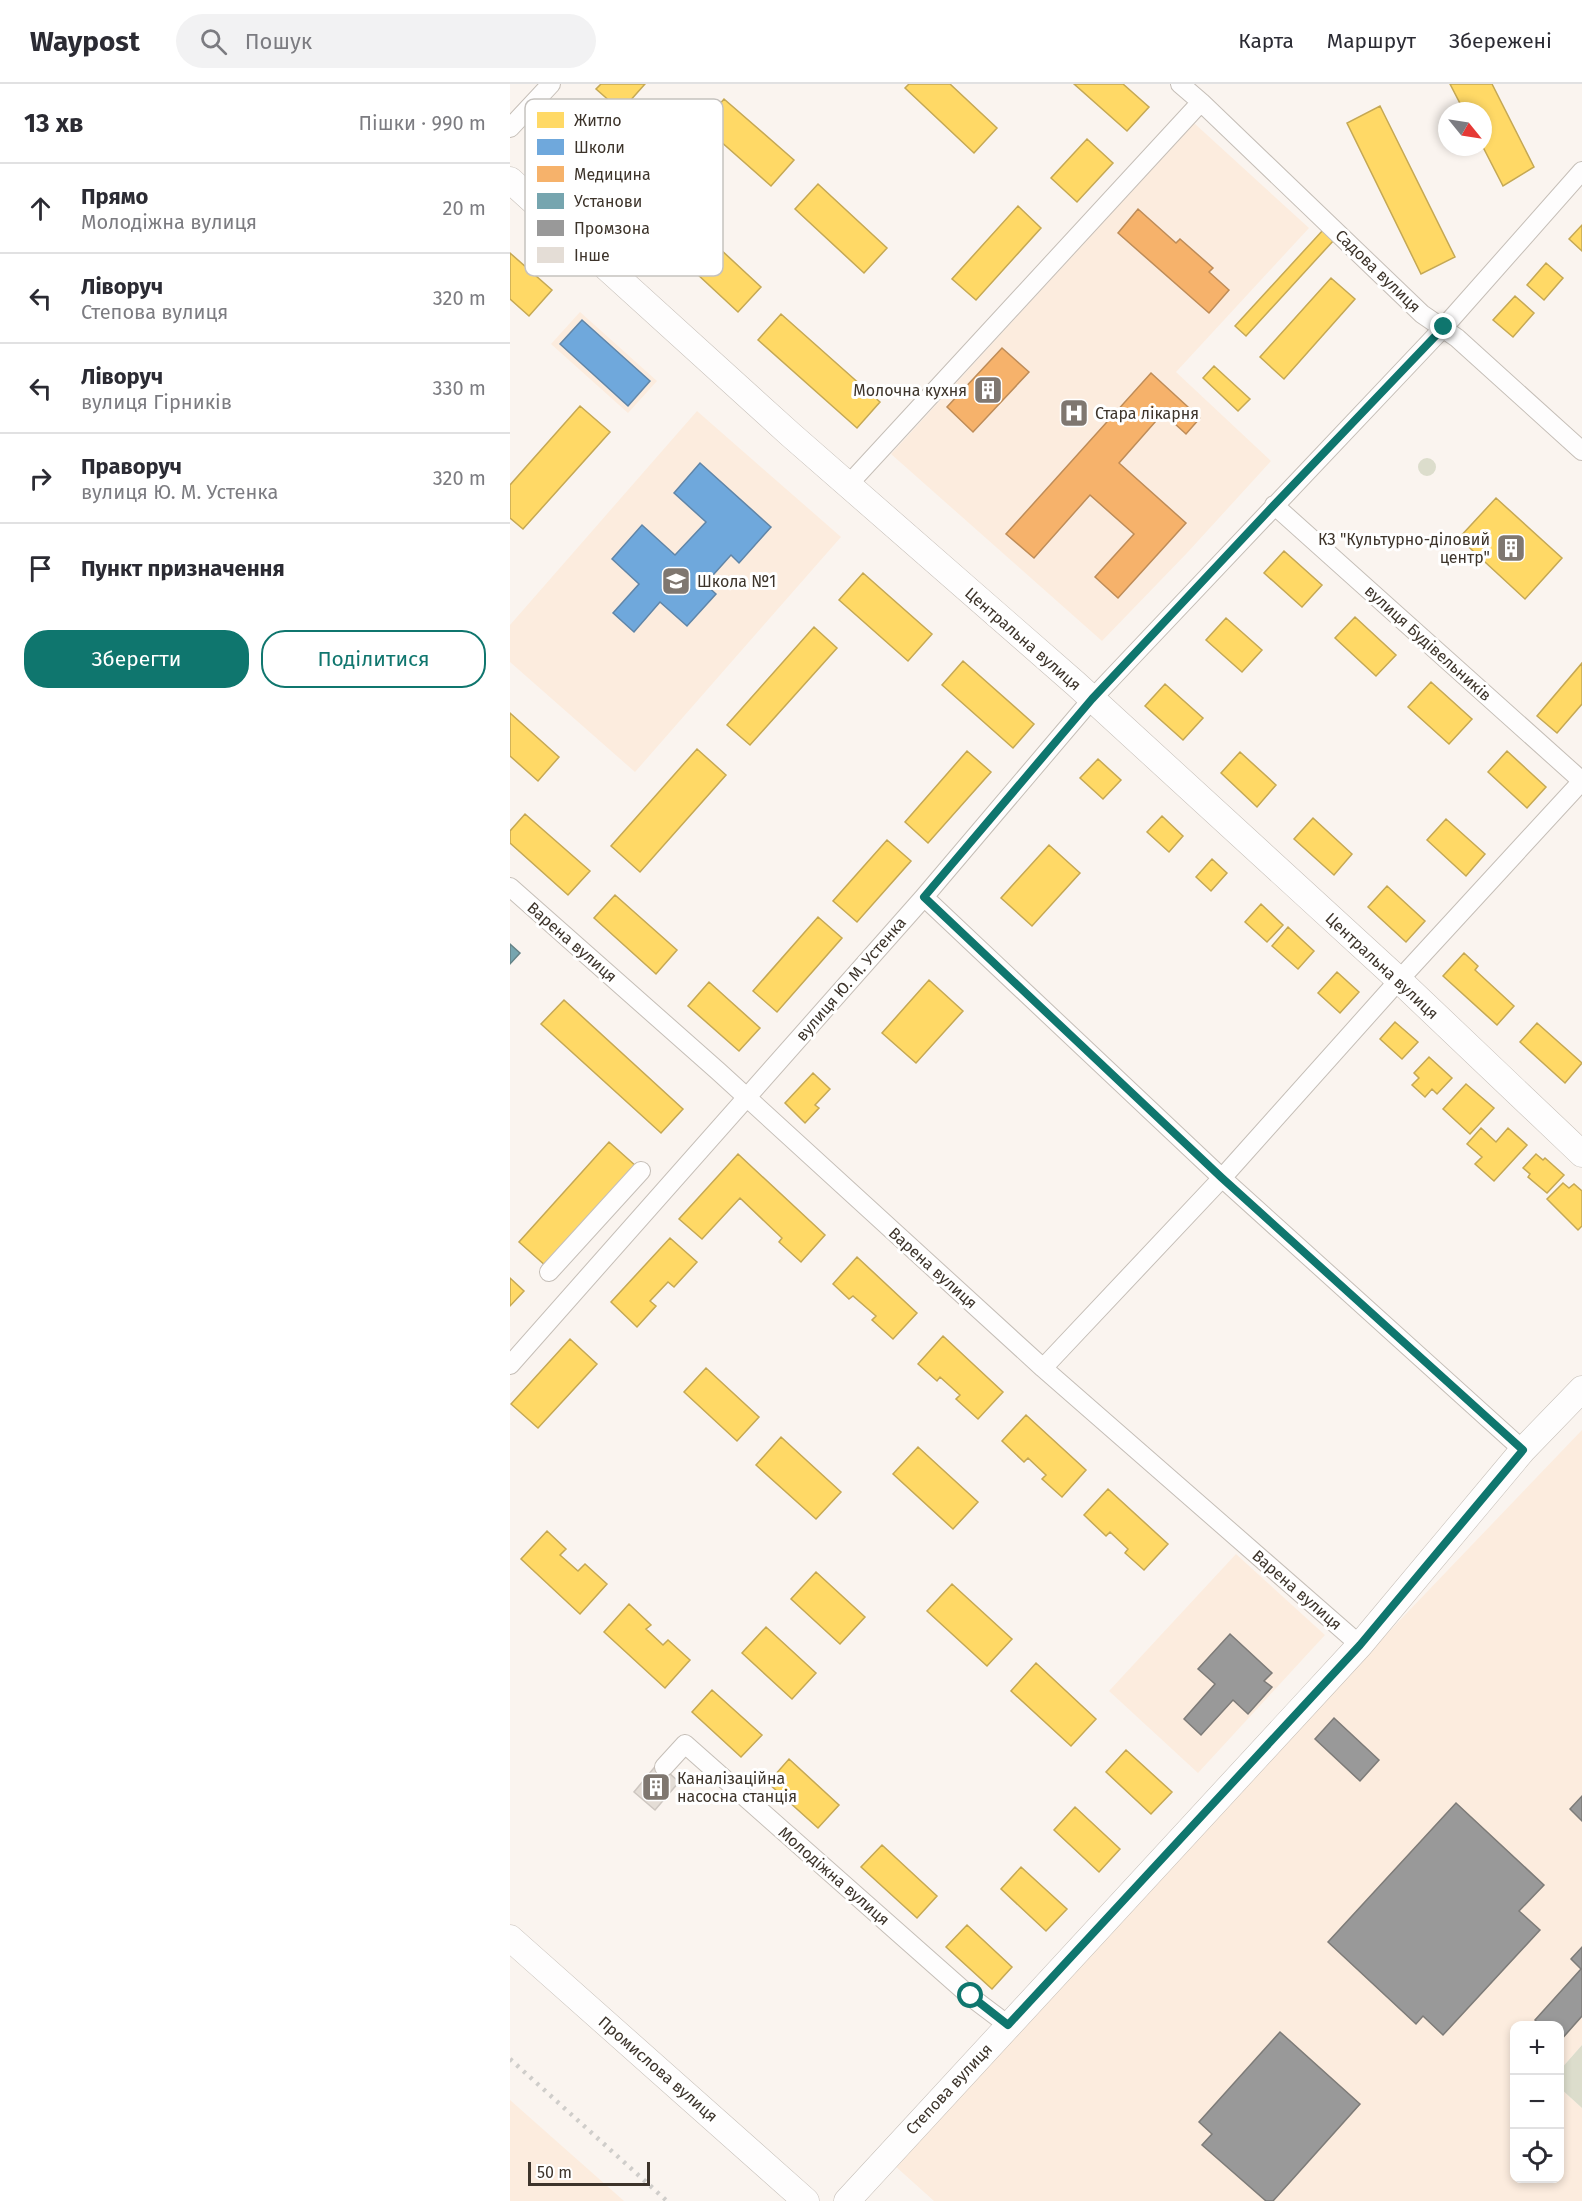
<!DOCTYPE html>
<html lang="uk">
<meta charset="utf-8">
<style>
:root{--surface:#fff;--page:#f2f2f3;--text:#2b2b33;--muted:#7c7c81;--line:#e1e1e2;--accent:#0f766e}
body{margin:0;font-family:"Fira Sans",sans-serif;background:var(--page);color:var(--text)}
.controls{position:absolute;right:18px;bottom:18px;display:grid;overflow:hidden;border-radius:12px;box-shadow:0 3px 9px #0003}
.controls button{width:54px;height:54px;display:grid;place-items:center;padding:0;border:0;border-bottom:2px solid var(--line);background:var(--surface);color:var(--text);font:30px sans-serif}
.compass{position:absolute;left:928px;top:18px;width:54px;height:54px;border-radius:50%;background:var(--surface);box-shadow:0 3px 9px #0003;rotate:120deg}
.scale{position:absolute;left:18px;bottom:15px;width:122px;box-sizing:border-box;padding-left:6px;border:3px solid #3d342b;border-top:0;font-size:16px;line-height:21px;white-space:nowrap;color:#3d342b;-webkit-text-stroke:4px #fff;paint-order:stroke}
.stop{position:absolute;width:18px;height:18px;margin:-14px;border:4px solid #0f766e;border-radius:50%;background:#fff}
.stop.end{background:#0f766e;border-color:#fff;box-shadow:0 2px 6px #0008}
.list{margin:0;padding:0;list-style:none}
h2{display:flex;justify-content:space-between;align-items:center;height:78px;margin:0;padding:0 24px;font-size:26px}
h2 small{font-size:20px;font-weight:400;color:var(--muted)}
.list li{display:grid;grid-template-columns:39px 1fr auto;gap:18px;align-items:center;box-sizing:border-box;height:90px;padding:0 24px;border-top:2px solid var(--line)}
.list b{display:block;font-size:22px;white-space:nowrap}
.list p{margin:0;font-size:20px;white-space:nowrap;color:var(--muted)}
.list em{font-size:20px;font-style:normal;color:var(--muted)}
.actions{display:flex;gap:12px;padding:18px 24px}
.actions a{flex:1;padding:14px 0;border:2px solid var(--accent);border-radius:24px;text-align:center;font-size:21px;color:var(--accent)}
.actions .main{background:var(--accent);color:#fff}
.icon{flex:none;width:33px;height:33px;fill:none;stroke:currentColor;stroke-width:2;stroke-linecap:round;stroke-linejoin:round}
.map{position:relative;flex:none;width:1072px;height:2117px;overflow:hidden}
header{display:flex;align-items:center;gap:36px;box-sizing:border-box;height:84px;padding:0 30px;background:var(--surface);border-bottom:2px solid var(--line)}
header strong{font-size:28px}
nav{display:flex;gap:33px;margin-inline-start:auto;font-size:21px}
.search{width:420px;height:54px;background:var(--page);display:flex;align-items:center;gap:15px;box-sizing:border-box;padding:0 21px;border-radius:33px;color:var(--muted);font-size:22px}
main{display:flex}
aside{flex:1;background:var(--surface)}
.map>svg:first-child{display:block}
</style>
<header>
<strong>Waypost</strong>
<div class="search"><svg class="icon" aria-label="search" viewBox="0 0 24 24"><circle cx="10" cy="10" r="6"/><path d="M15 15l6 6"/></svg>Пошук</div>
<nav><a>Карта</a><a>Маршрут</a><a>Збережені</a></nav>
</header>
<main>
<aside>
<h2>13 хв<small>Пішки · 990 m</small></h2>
<ul class="list">
<li><svg class="icon" aria-label="ahead" viewBox="0 0 24 24"><path d="M12 20V5M6 11l6-6 6 6"/></svg><div><b>Прямо</b><p>Молодіжна вулиця</p></div><em>20 m</em></li>
<li><svg class="icon" aria-label="left" viewBox="0 0 24 24"><path d="M17 20v-9H6M10 6l-5 5 5 5"/></svg><div><b>Ліворуч</b><p>Степова вулиця</p></div><em>320 m</em></li>
<li><svg class="icon" aria-label="left" viewBox="0 0 24 24"><path d="M17 20v-9H6M10 6l-5 5 5 5"/></svg><div><b>Ліворуч</b><p>вулиця Гірників</p></div><em>330 m</em></li>
<li><svg class="icon" aria-label="right" viewBox="0 0 24 24"><path d="M7 20v-9h11M14 6l5 5-5 5"/></svg><div><b>Праворуч</b><p>вулиця Ю. М. Устенка</p></div><em>320 m</em></li>
<li><svg class="icon" aria-label="arrive" viewBox="0 0 24 24"><path d="M6 21V4h12l-3 4 3 4H6"/></svg><div><b>Пункт призначення</b></div></li>
</ul>
<div class="actions"><a class="main">Зберегти</a><a>Поділитися</a></div>
</aside>
<div class="map">
<svg width="1072" height="2117" viewBox="0 0 1072 2117">
<rect width="100%" height="100%" fill="#faf4ef"/>
<path fill="#fcecde" d="M684,39L799,144L666,288L761,377L677,469L592,557L381,370Z
M70,228L147,297L118,329L41,260Z
M187,327L331,453L125,688L0,578V541Z
M1072,1346V1961L1050,1986V1942H1005V2094H1050V2004L1072,2024V2117H424L384,2081L847,1581Z
M726,1470L815,1551L688,1689L599,1607Z
M0,2016L114,2117H0Z"/>
<path fill="#dcddcc" d="M908 383a9 9 0 1 1 18 0a9 9 0 1 1-18 0Z
M1072,1961V2024L1050,2004V1986Z"/>
<path fill="#ffd966" stroke="#c5a854" stroke-width="1.5" d="M91,0H135L111,27L86,5Z
M399,0H440L487,44L464,69L395,4Z
M564,0H613L639,23L617,47Z
M940,0H982L1024,83L993,102L973,63V27H954Z
M214,15L284,76L261,102L192,41Z
M870,22L945,173L911,190L837,39Z
M577,55L603,79L567,118L541,94Z
M308,100L377,164L354,189L285,125Z
M508,122L531,144L466,216L442,195Z
M181,138L251,203L228,228L158,163Z
M1072,141V167L1059,155Z
M813,146L824,156L736,252L725,242Z
M0,169L42,206L19,232L0,215Z
M1036,179L1053,194L1034,216L1017,201Z
M821,194L845,215L774,295L750,273Z
M1005,212L1024,229L1003,253L983,236Z
M271,230L370,318L347,344L248,256Z
M704,282L740,315L728,327L693,294Z
M70,322L100,348L13,445L0,434V401Z
M986,414L1052,474L1015,515L949,454Z
M774,467L812,501L792,523L754,489Z
M353,489L422,550L398,577L329,516Z
M845,533L886,571L866,592L825,554Z
M716,534L752,566L732,588L696,556Z
M304,543L327,564L240,661L217,641Z
M453,577L524,640L503,664L432,601Z
M1072,579V620L1047,649L1027,632Z
M921,598L962,635L939,660L898,623Z
M655,600L693,634L673,656L635,622Z
M0,629L49,673L28,697L0,672Z
M187,665L216,691L130,788L101,762Z
M457,667L481,688L418,759L395,738Z
M997,667L1036,703L1017,724L978,688Z
M730,668L766,701L747,723L711,689Z
M588,675L611,696L593,715L570,694Z
M15,730L80,787L58,811L0,759V747Z
M652,732L673,752L659,768L637,748Z
M803,734L842,770L824,791L784,755Z
M936,735L975,770L956,792L917,756Z
M377,756L401,777L347,838L323,817Z
M539,761L570,789L522,842L491,814Z
M702,775L717,789L701,807L686,793Z
M877,802L915,837L896,858L858,823Z
M105,811L167,866L146,890L84,834Z
M751,820L773,841L757,858L735,838Z
M308,833L332,854L267,928L243,907Z
M778,843L804,867L788,885L762,862Z
M954,869L968,882L965,886L1004,922L987,941L933,892Z
M827,888L849,908L830,929L808,909Z
M419,896L453,927L406,979L372,949Z
M199,898L250,944L229,967L178,922Z
M54,916L173,1025L151,1049L31,940Z
M885,938L908,958L892,975L870,955Z
M1027,939L1072,979L1055,999L1010,958Z
M919,973L942,994L927,1010L922,1005L915,1013L902,1001L909,994L904,989Z
M303,989L320,1005L305,1021L309,1024L295,1039L275,1019Z
M956,1000L984,1024L960,1050L933,1025Z
M971,1044L986,1058L998,1044L1017,1061L984,1097L965,1080L972,1073L957,1060Z
M99,1058L127,1083L37,1183L9,1158Z
M228,1070L315,1151L291,1178L269,1158L272,1154L230,1114L192,1155L169,1135Z
M1026,1070L1033,1076L1035,1074L1054,1091L1037,1109L1018,1093L1020,1090L1013,1084Z
M1053,1099L1059,1104L1064,1100L1072,1107V1142L1068,1146L1037,1115Z
M160,1154L187,1178L164,1203L158,1198L140,1217L146,1222L127,1243L101,1218Z
M347,1173L407,1229L383,1255L362,1236L366,1232L343,1212L339,1215L323,1200Z
M0,1194L14,1207L0,1222Z
M433,1252L493,1308L468,1335L446,1315L450,1311L430,1293L427,1297L408,1280Z
M60,1255L87,1280L28,1344L1,1320Z
M196,1284L249,1333L227,1357L174,1308Z
M516,1331L576,1386L552,1413L532,1395L536,1391L518,1374L514,1378L492,1357Z
M271,1353L331,1408L306,1435L246,1381Z
M408,1363L468,1418L443,1445L383,1390Z
M598,1405L658,1460L634,1486L615,1469L618,1465L600,1448L596,1452L574,1431Z
M37,1447L56,1465L50,1471L68,1487L75,1480L97,1500L70,1530L11,1475Z
M306,1488L355,1533L330,1560L281,1515Z
M442,1500L502,1555L477,1582L417,1527Z
M119,1520L141,1541L136,1545L153,1561L158,1556L180,1576L155,1604L94,1548Z
M256,1543L306,1589L282,1615L232,1569Z
M526,1579L586,1635L561,1662L501,1607Z
M202,1606L252,1651L231,1673L182,1628Z
M616,1666L662,1708L641,1730L596,1688Z
M279,1675L329,1721L308,1744L258,1699Z
M565,1723L610,1765L589,1788L544,1746Z
M372,1761L427,1812L407,1834L351,1783Z
M511,1783L557,1825L536,1847L491,1805Z
M457,1841L502,1883L482,1905L436,1863Z"/>
<path fill="#6fa8dc" stroke="#6085a7" stroke-width="1.5" d="M72,236L140,297L118,322L50,260Z
M190,379L261,443L229,479L221,471L195,500L206,510L177,542L150,518L124,548L103,529L129,500L102,475L132,441L165,471L196,438L164,409Z"/>
<path fill="#f6b26b" stroke="#be8c58" stroke-width="1.5" d="M628,125L666,159L670,155L703,184L699,188L719,206L699,229L608,149Z
M492,264L519,288L463,348L437,323Z
M641,289L690,334L676,350L653,329L609,379L676,439L608,514L585,493L624,450L580,411L524,474L496,450Z"/>
<path fill="#76a5af" stroke="#658387" stroke-width="1.5" d="M0,860L10,869L0,880Z"/>
<path fill="#999" stroke="#7d7b78" stroke-width="1.5" d="M720,1550L762,1589L754,1597L762,1603L738,1630L723,1616L691,1651L674,1635L705,1600L688,1585Z
M824,1634L869,1676L850,1697L805,1655Z
M1072,1712V1737L1060,1725Z
M946,1719L1034,1801L1009,1827L1030,1846L933,1951L913,1932L906,1940L818,1858Z
M1072,1863V1932L1050,1957V1942H1031L1025,1936L1071,1885L1061,1875Z
M770,1948L850,2020L763,2117H756L692,2061L702,2050L689,2038Z"/>
<path fill="#e4ddd6" stroke="#cdc6c0" stroke-width="1.5" d="M148,1679L169,1698L145,1726L124,1708Z"/>
<g fill="none" stroke-linecap="round" stroke-linejoin="round">
<g stroke="#c5beb7" stroke-width="20">
<path id="street" d="M670,0L691,18L912,230L947,254L1072,367
M0,44L41,0
M338,401L691,18
M764,421L1072,697
M0,803L208,987L533,1284L850,1561
M414,813L712,1094L1013,1366
M39,1188L131,1087
M0,1281L414,813L582,615L934,243L1072,87
M533,1284L712,1094L889,896L1072,697
M154,1683L175,1660L461,1913L498,1941"/>
</g>
<g stroke="#c5beb7" stroke-width="27">
<path id="secondary" d="M0,96L281,351L566,600L889,896L1072,1070
M0,1854L296,2117
M337,2117L850,1561L1013,1366L1072,1305"/>
</g>
<use href="#street" stroke="#fefdfd" stroke-width="18"/>
<use href="#secondary" stroke="#fefdfd" stroke-width="26"/>
<path stroke="#cfcdca" stroke-width="4.5" stroke-dasharray="3 6" stroke-linecap="butt" d="M0,1975L157,2117"/>
</g>
<g fill="none" stroke-linecap="round" stroke-linejoin="round">
<path stroke="#0f766e" stroke-width="8" d="M461,1912L498,1941L850,1561L1013,1366L712,1094L414,813L582,615L764,421L934,243"/>
</g>
<defs>
<g id="building-square" transform="scale(1.5)"><rect x="-9" y="-9" width="18" height="18" rx="4" fill="#7f7770" stroke="#fff"/><path d="M-4-6H4V6H1V3H-1V6H-4ZM-2.5-4.3h1.7v1.8h-1.7ZM.8-4.3h1.7v1.8H.8ZM-2.5-1h1.7V.8h-1.7ZM.8-1h1.7V.8H.8Z" fill="#fff"/></g>
<g id="hospital-square" transform="scale(1.5)"><rect x="-9" y="-9" width="18" height="18" rx="4" fill="#7f7770" stroke="#fff"/><path d="M-5-5h3v3.5h4V-5h3V5h-3V1.5h-4V5h-3Z" fill="#fff"/></g>
<g id="school-square" transform="scale(1.5)"><rect x="-9" y="-9" width="18" height="18" rx="4" fill="#7f7770" stroke="#fff"/><path d="M0-5L7-2L0 1L-7-2ZM-4 1L0 2.5L4 1V4Q0 6-4 4Z" fill="#fff"/></g>
</defs>
<g fill-rule="evenodd">
<use href="#building-square" x="478" y="306"/>
<use href="#hospital-square" x="564" y="329"/>
<use href="#building-square" x="1001" y="464"/>
<use href="#school-square" x="166" y="497"/>
<use href="#building-square" x="146" y="1703"/>
</g>
<g text-anchor="middle" dominant-baseline="central" stroke-width="6" stroke-linejoin="round" paint-order="stroke">
<g font-size="16" fill="#3d342b" stroke="#fff">
<text transform="translate(868 187) rotate(44)">Садова вулиця</text>
<text transform="translate(513 555) rotate(41)">Центральна вулиця</text>
<text transform="translate(918 559) rotate(42)">вулиця Будівельників</text>
<text transform="translate(62 858) rotate(41)">Варена вулиця</text>
<text transform="translate(872 882) rotate(43)">Центральна вулиця</text>
<text transform="translate(341 895) rotate(-49)">вулиця Ю. М. Устенка</text>
<text transform="translate(423 1184) rotate(42)">Варена вулиця</text>
<text transform="translate(787 1506) rotate(41)">Варена вулиця</text>
<text transform="translate(324 1792) rotate(41)">Молодіжна вулиця</text>
<text transform="translate(148 1985) rotate(41)">Промислова вулиця</text>
<text transform="translate(439 2005) rotate(-47)">Степова вулиця</text>
</g>
<g font-size="16" fill="#3d342b" stroke="#fff" text-anchor="start">
<text x="457" y="306" text-anchor="end">Молочна кухня</text>
<text x="585" y="329">Стара лікарня</text>
<text x="980" y="455" text-anchor="end">КЗ "Культурно-діловий<tspan x="980" dy="18">центр"</tspan></text>
<text x="187" y="497">Школа №1</text>
<text x="167" y="1694">Каналізаційна<tspan x="167" dy="18">насосна станція</tspan></text>
</g>
</g>
<rect x="15" y="15" width="198" height="177" rx="9" fill="#fff" stroke="#c5c2bf" stroke-width="1.5"/>
<rect x="27" y="28" width="27" height="16" fill="#ffd966"/>
<rect x="27" y="55" width="27" height="16" fill="#6fa8dc"/>
<rect x="27" y="82" width="27" height="16" fill="#f6b26b"/>
<rect x="27" y="109" width="27" height="16" fill="#76a5af"/>
<rect x="27" y="136" width="27" height="16" fill="#999"/>
<rect x="27" y="163" width="27" height="16" fill="#e4ddd6"/>
<g font-size="16" fill="#3d342b">
<text x="64" y="42">Житло</text>
<text x="64" y="69">Школи</text>
<text x="64" y="96">Медицина</text>
<text x="64" y="123">Установи</text>
<text x="64" y="150">Промзона</text>
<text x="64" y="177">Інше</text>
</g>
</svg>
<div class="controls">
<button>+</button>
<button>−</button>
<button><svg class="icon" aria-label="locate" viewBox="0 0 24 24"><circle cx="12" cy="12" r="6"/><path d="M12 2v4M12 18v4M2 12h4M18 12h4"/></svg></button>
</div>
<svg class="compass" viewBox="-18 -18 36 36"><path d="M0-13l5 13h-10z" fill="#e53935"/><path d="M0 13l5-13h-10z" fill="#7c7c81"/></svg>
<div class="scale">50 m</div>
<div class="stop" style="left:461px;top:1912px"></div>
<div class="stop end" style="left:934px;top:243px"></div>
</div>
</main>
